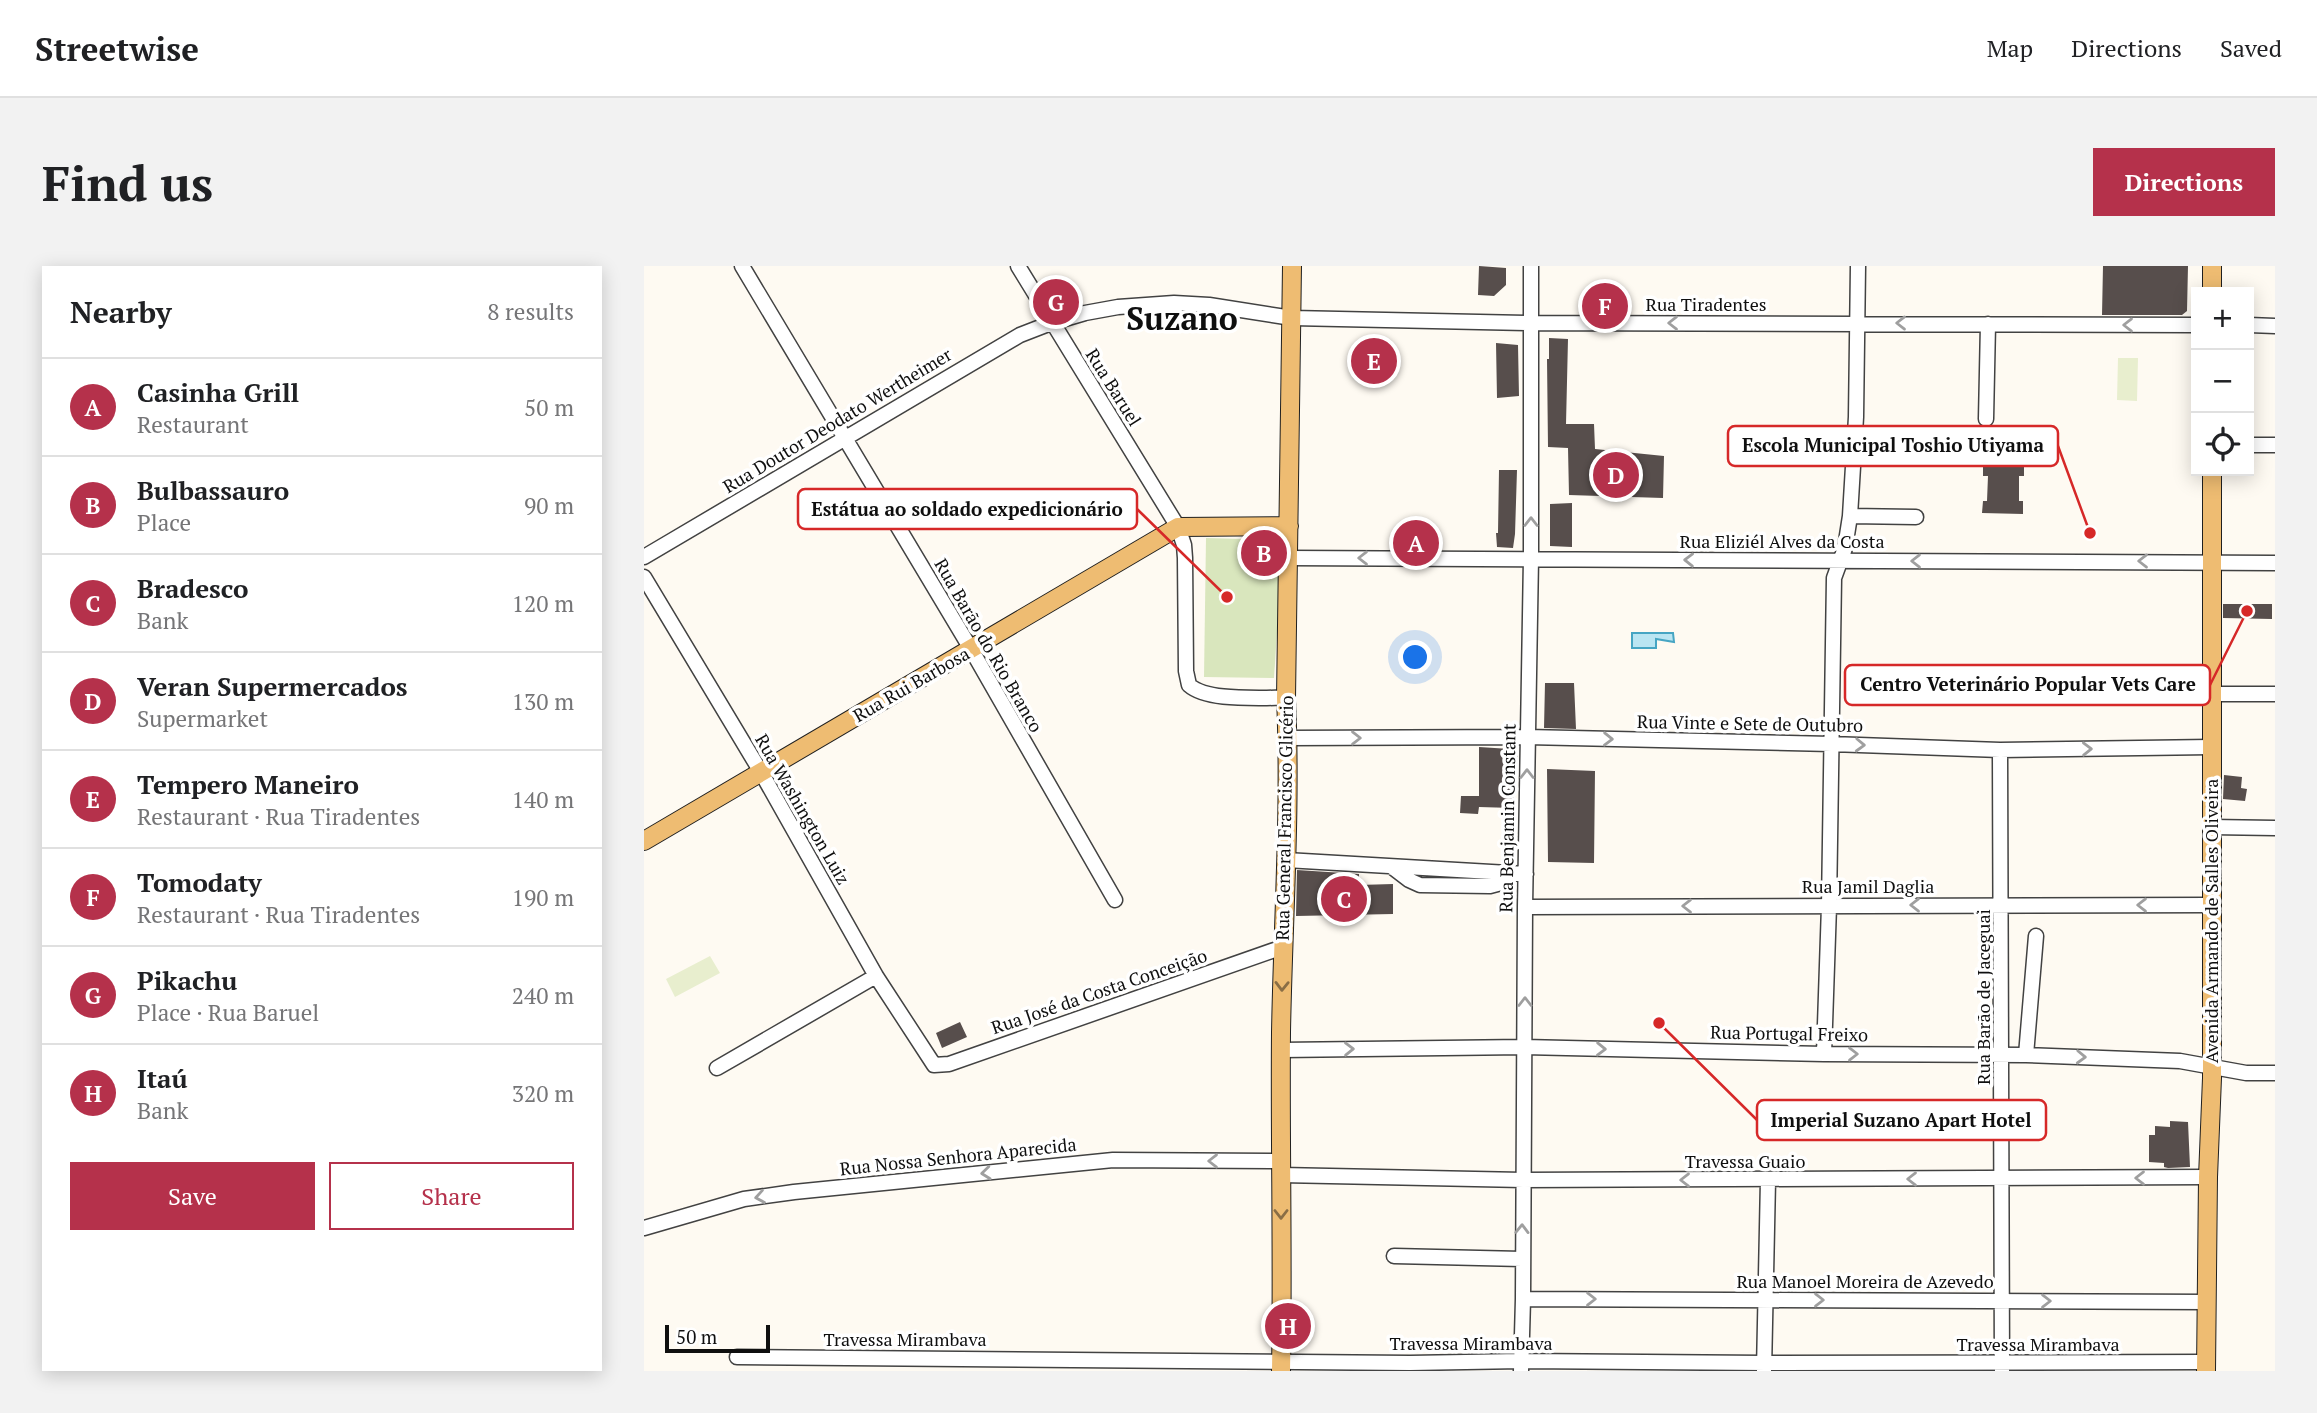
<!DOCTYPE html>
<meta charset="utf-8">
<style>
:root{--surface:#fff;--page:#f2f2f2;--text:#202124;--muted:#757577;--line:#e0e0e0;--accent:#b5314b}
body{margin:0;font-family:"PT Serif",serif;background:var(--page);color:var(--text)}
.controls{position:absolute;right:21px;top:21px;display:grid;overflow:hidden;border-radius:0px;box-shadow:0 4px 18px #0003}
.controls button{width:63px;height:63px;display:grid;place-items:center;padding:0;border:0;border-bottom:2px solid var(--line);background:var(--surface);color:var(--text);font:35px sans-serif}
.scale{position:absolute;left:21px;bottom:18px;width:105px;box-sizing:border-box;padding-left:7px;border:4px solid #0f0f0f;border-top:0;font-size:19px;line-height:24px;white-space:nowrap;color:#0f0f0f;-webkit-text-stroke:5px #fff;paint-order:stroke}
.you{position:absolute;left:772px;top:392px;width:24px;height:24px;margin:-18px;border:5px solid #fff;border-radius:50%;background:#1a73e8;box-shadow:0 0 0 10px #1a73e833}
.badge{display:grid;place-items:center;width:46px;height:46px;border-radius:50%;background:var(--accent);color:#fff;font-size:23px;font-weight:700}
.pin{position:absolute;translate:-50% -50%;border:4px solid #fff;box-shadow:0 2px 7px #0006}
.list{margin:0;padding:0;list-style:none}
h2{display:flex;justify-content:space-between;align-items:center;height:91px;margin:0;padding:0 28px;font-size:30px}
h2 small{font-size:23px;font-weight:400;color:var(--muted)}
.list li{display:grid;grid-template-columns:46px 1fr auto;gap:21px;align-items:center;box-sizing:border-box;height:98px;padding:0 28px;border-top:2px solid var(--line)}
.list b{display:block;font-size:26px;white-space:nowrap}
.list p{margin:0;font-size:23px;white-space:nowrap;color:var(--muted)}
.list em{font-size:23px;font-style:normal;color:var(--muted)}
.actions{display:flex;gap:14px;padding:21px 28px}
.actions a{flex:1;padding:16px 0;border:2px solid var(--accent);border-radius:0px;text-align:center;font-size:24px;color:var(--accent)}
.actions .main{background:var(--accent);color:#fff}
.icon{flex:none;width:38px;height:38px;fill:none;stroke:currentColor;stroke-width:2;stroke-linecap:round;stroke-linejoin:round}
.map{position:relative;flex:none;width:1631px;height:1105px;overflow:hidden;border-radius:0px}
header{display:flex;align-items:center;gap:42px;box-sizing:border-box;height:98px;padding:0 35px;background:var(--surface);border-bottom:2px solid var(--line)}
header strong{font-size:33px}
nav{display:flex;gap:38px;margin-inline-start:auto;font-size:24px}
.intro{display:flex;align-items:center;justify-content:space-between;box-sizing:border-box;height:168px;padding:0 42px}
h1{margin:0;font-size:49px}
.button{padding:18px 32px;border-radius:0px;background:var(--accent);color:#fff;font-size:24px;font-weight:700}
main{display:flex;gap:42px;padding:0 42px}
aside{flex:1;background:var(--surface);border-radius:0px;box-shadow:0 4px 18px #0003}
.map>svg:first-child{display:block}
</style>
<header>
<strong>Streetwise</strong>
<nav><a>Map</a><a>Directions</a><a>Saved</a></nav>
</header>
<div class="intro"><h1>Find us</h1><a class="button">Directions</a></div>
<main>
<aside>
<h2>Nearby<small>8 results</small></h2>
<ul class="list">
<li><span class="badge">A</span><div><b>Casinha Grill</b><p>Restaurant</p></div><em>50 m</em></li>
<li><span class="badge">B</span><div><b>Bulbassauro</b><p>Place</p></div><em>90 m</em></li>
<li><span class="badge">C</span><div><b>Bradesco</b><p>Bank</p></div><em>120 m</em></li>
<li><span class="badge">D</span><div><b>Veran Supermercados</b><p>Supermarket</p></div><em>130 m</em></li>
<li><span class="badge">E</span><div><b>Tempero Maneiro</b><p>Restaurant · Rua Tiradentes</p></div><em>140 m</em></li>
<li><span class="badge">F</span><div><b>Tomodaty</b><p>Restaurant · Rua Tiradentes</p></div><em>190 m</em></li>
<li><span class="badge">G</span><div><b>Pikachu</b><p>Place · Rua Baruel</p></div><em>240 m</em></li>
<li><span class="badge">H</span><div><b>Itaú</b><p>Bank</p></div><em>320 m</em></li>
</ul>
<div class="actions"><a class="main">Save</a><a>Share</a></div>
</aside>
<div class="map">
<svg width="1631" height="1105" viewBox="0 0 1631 1105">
<rect width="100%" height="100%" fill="#fefaf2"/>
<path fill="#d9e6bd" d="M562,272L636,274L637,305L630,412L560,411Z"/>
<path fill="#e8eece" d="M1474,92H1494L1493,135L1473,134Z
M66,690L76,707L31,731L22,713Z"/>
<path fill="#bae5f2" stroke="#46a5c3" stroke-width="2" d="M988,367H1029L1030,376L1012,373V382H988Z"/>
<path fill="#574e4c" d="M835,0L862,2V19L850,30L834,29Z
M1459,0H1544L1543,45L1538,49H1458Z
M905,72L924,73L922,158H950L951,183L1020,190L1019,232L925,229L924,182L904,181L903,93H905Z
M852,77L874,79L875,130L853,132Z
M1339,197L1380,198V210H1375V235H1379V248L1338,247L1339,235H1343L1344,210H1339Z
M855,204H873L871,268L869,282L853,281L852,267H854Z
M928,237V281L906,280V238Z
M1579,338H1628V353L1579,352Z
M901,417H930L932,463L900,462Z
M835,481L866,483L874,486L869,542L835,541L834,548L816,547L817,530H835Z
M903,503L951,505L950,597L904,596Z
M1580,509L1598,511L1597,522L1603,523L1601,535L1579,533Z
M653,604L715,608V619L749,618V648L652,650Z
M316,756L323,771L298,782L292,767Z
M1526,855L1544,856L1546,901L1524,902L1520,901V897L1505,896V869H1511V860L1526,861Z"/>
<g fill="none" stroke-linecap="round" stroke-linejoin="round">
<g stroke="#424242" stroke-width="17">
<path id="minor" d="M98,0L327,383L471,634
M374,0L534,261L540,279L541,292L542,405L545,419C564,436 616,431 642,432
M1605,59L1631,60
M1342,153L1344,58
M1605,179H1631
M1206,250L1272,251
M0,291L376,69L407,57L441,47L474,41L530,37L565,39L648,52L887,57L1552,59
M645,292L1631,297
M0,311L117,506L232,710L290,799L305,798L639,681
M1568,428H1631
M644,472L883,471L1187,478L1356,484L1567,481
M1356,484L1358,1105
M1567,561L1631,562
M642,594L882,608
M748,601L765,614L776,619L846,620L861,616L868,608
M881,641L1567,639
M637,784L880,781L1180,788L1382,789L1536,795L1602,807H1631
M1180,788L1185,640L1190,312L1201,282L1206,250L1212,151L1214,0
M1382,789L1392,670
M73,802L232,710
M637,909L879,914L1564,911
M0,962L100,933L150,926L469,894L637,895
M750,990L878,993
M879,1033L1563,1036
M93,1091L766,1097L877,1095L1120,1097L1562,1096
M877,1105L879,1033L881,641L887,292V0
M1120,1105L1124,914"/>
</g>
<g stroke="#202020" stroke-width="20">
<path id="major" d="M1568,0V26
M0,575L534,261L645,260
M637,1105C639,992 636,879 637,766C639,655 647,543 642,432L648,0
M1562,1105L1564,911L1568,812V205"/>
</g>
<use href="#minor" stroke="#fff" stroke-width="14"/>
<use href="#major" stroke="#eebc72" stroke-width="18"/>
</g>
<defs><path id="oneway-chevron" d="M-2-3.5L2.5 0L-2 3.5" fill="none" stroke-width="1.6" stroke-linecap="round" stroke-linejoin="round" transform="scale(1.75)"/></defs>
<g stroke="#9f9f9f">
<use href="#oneway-chevron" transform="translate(1029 57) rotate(180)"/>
<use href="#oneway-chevron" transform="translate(1257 57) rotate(-180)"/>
<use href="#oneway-chevron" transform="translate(1484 59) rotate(-180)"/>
<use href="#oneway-chevron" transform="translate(887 256) rotate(-90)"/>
<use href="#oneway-chevron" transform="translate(719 292) rotate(180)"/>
<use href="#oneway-chevron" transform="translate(1045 294) rotate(-179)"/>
<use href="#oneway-chevron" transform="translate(1272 295) rotate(180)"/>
<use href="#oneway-chevron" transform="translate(1499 295) rotate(-180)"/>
<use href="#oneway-chevron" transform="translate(712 472)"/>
<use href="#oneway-chevron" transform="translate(964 473) rotate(1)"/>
<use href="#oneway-chevron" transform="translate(1216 479) rotate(2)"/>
<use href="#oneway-chevron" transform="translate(1443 483) rotate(-1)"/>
<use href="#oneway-chevron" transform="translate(883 508) rotate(-90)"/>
<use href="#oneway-chevron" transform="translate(1271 639) rotate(180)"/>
<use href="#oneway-chevron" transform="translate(1498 639) rotate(180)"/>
<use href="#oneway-chevron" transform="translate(1043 640) rotate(180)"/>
<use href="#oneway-chevron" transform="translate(881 736) rotate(-90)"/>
<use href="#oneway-chevron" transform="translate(705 783) rotate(-1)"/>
<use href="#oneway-chevron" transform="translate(957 783) rotate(1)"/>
<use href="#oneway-chevron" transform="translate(1209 788)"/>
<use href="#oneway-chevron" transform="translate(1437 791) rotate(2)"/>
<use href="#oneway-chevron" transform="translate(569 895) rotate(-180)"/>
<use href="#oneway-chevron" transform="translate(342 907) rotate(174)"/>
<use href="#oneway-chevron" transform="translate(1496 912) rotate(180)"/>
<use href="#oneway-chevron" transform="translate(1268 913) rotate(180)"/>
<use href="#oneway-chevron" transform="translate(1041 914) rotate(180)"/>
<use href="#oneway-chevron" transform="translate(116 931) rotate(170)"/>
<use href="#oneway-chevron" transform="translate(878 963) rotate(-89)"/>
<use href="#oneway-chevron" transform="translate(947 1033)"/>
<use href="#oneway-chevron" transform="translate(1175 1034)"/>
<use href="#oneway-chevron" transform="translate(1402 1035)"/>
</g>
<g stroke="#8a6e45">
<use href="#oneway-chevron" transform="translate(638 720) rotate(91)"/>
<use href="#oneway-chevron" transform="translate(637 948) rotate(90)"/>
</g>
<g text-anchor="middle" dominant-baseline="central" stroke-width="7" stroke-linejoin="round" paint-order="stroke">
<g font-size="18" fill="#0f0f0f" stroke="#fff">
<text x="1062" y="38">Rua Tiradentes</text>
<text transform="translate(470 121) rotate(58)">Rua Baruel</text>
<text transform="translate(193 154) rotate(-31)">Rua Doutor Deodato Wertheimer</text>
<text x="1138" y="275">Rua Eliziél Alves da Costa</text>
<text transform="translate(345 379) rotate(60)">Rua Barão do Rio Branco</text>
<text transform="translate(267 418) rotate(-30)">Rua Rui Barbosa</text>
<text transform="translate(1106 457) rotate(1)">Rua Vinte e Sete de Outubro</text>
<text transform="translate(159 543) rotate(60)">Rua Washington Luiz</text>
<text transform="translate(640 552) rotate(-89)">Rua General Francisco Glicério</text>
<text transform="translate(863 552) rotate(-89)">Rua Benjamin Constant</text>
<text x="1224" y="620">Rua Jamil Daglia</text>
<text transform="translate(1567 655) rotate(-90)">Avenida Armando de Salles Oliveira</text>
<text transform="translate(455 725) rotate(-19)">Rua José da Costa Conceição</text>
<text transform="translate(1339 731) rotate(-90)">Rua Barão de Jaceguai</text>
<text transform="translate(1145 767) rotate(1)">Rua Portugal Freixo</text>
<text transform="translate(314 890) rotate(-6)">Rua Nossa Senhora Aparecida</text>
<text x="1101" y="895">Travessa Guaio</text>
<text x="1221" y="1015">Rua Manoel Moreira de Azevedo</text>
<text x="261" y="1073">Travessa Mirambava</text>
<text x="827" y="1077">Travessa Mirambava</text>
<text x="1394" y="1078">Travessa Mirambava</text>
</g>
<g font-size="32" font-weight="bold" fill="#0f0f0f" stroke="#fff">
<text x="538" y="52">Suzano</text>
</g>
</g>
<path fill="none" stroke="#d62828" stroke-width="2.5" d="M1446 267L1414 180M583 331L493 243M1603 345L1566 419M1015 757L1113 854"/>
<g fill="#d62828" stroke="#fff" stroke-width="2.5">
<circle cx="1446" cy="267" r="7"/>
<circle cx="583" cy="331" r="7"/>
<circle cx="1603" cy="345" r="7"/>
<circle cx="1015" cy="757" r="7"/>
</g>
<g fill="#fff" stroke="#d62828" stroke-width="2.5">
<rect x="1084" y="160" width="330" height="40" rx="7"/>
<rect x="154" y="223" width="339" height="40" rx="7"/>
<rect x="1201" y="399" width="365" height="40" rx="7"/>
<rect x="1113" y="834" width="289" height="40" rx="7"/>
</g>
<g font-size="19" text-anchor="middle" font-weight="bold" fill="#0f0f0f">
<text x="1249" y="186">Escola Municipal Toshio Utiyama</text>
<text x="323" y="250">Estátua ao soldado expedicionário</text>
<text x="1384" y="425">Centro Veterinário Popular Vets Care</text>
<text x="1257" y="861">Imperial Suzano Apart Hotel</text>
</g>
</svg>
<div class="controls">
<button>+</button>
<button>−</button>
<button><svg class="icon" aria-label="locate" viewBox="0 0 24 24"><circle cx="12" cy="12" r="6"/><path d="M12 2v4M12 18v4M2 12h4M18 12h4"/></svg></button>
</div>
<div class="scale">50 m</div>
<div class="you"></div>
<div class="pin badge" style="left:772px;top:277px">A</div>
<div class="pin badge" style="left:620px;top:287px">B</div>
<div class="pin badge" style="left:700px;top:633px">C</div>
<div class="pin badge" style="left:972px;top:209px">D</div>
<div class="pin badge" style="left:730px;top:95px">E</div>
<div class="pin badge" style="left:961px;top:40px">F</div>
<div class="pin badge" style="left:412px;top:36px">G</div>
<div class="pin badge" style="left:644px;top:1060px">H</div>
</div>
</main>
